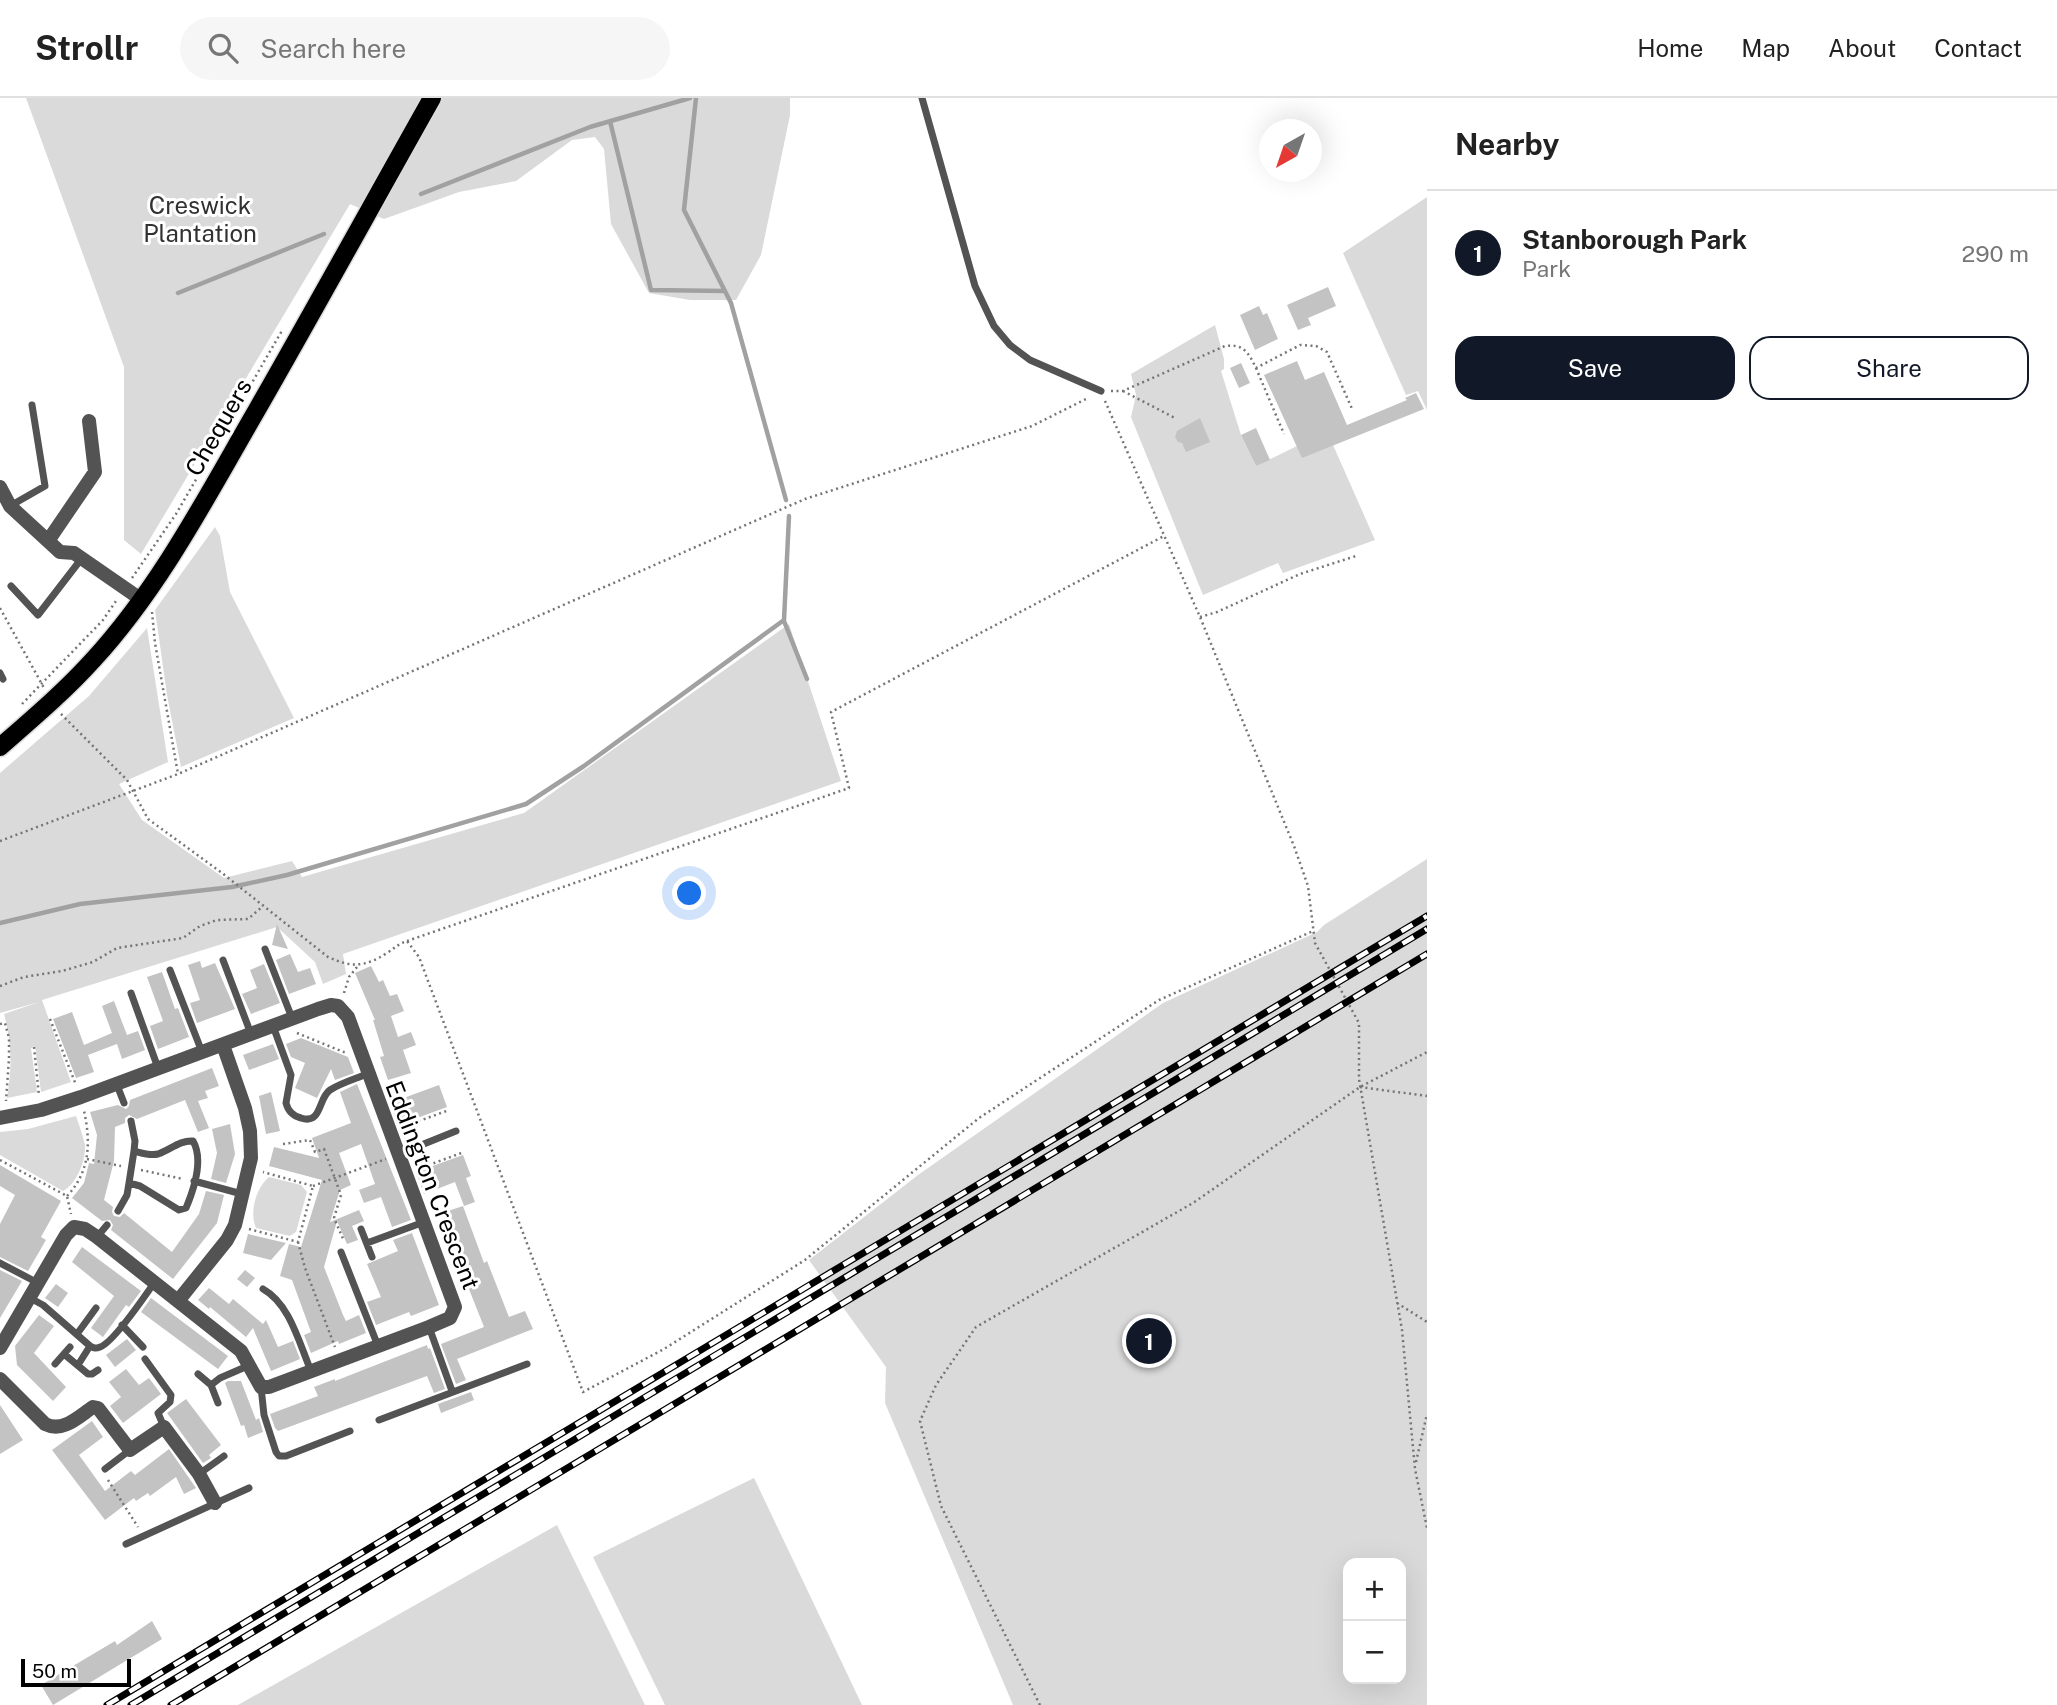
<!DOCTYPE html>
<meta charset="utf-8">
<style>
:root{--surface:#fff;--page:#f6f6f6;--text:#222;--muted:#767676;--line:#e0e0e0;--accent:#111827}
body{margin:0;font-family:"Public Sans",sans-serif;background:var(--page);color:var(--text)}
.controls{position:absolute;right:21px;bottom:21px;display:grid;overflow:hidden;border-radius:14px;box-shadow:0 7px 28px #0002}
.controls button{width:63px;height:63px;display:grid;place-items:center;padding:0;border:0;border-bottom:2px solid var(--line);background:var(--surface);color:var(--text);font:35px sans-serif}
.compass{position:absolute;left:1259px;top:21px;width:63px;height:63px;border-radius:50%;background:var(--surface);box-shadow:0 7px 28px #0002;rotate:220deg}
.scale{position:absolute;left:21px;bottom:18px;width:110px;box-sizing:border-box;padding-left:7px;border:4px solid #000;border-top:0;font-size:19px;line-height:24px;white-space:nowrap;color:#000;-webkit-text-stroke:5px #fff;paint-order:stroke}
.you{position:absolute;left:690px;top:796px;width:24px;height:24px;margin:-18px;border:5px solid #fff;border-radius:50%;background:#1a73e8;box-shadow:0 0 0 10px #1a73e833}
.badge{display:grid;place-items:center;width:46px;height:46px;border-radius:50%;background:var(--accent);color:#fff;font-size:23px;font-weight:700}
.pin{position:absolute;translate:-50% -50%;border:4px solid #fff;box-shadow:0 2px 7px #0006}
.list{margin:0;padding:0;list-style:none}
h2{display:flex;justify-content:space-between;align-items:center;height:91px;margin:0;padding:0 28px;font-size:30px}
h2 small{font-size:23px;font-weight:400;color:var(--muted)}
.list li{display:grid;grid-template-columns:46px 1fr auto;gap:21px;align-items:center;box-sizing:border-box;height:126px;padding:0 28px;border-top:2px solid var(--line)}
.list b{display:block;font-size:26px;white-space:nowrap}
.list p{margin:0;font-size:23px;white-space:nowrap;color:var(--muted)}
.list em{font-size:23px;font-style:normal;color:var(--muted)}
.actions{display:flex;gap:14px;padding:21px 28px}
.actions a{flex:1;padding:16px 0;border:2px solid var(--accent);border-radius:21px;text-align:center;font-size:24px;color:var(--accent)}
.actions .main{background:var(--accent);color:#fff}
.icon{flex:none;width:38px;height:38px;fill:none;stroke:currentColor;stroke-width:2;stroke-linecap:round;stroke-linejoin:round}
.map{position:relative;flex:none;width:1427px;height:1607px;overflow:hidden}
header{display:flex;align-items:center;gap:42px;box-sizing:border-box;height:98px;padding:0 35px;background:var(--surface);border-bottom:2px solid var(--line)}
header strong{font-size:33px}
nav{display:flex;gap:38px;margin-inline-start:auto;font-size:24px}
.search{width:490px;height:63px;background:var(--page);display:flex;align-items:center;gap:18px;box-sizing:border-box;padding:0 24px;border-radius:38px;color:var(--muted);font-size:26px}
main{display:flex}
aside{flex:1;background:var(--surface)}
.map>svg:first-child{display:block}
</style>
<header>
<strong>Strollr</strong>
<div class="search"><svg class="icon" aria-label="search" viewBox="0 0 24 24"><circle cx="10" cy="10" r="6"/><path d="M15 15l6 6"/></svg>Search here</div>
<nav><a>Home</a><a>Map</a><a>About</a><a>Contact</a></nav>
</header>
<main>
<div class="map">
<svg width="1427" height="1607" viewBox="0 0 1427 1607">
<rect width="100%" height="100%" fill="#fff"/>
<path fill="#dadada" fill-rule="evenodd" d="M26,0H790V17L761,157L736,202H690L649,195L611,126L604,51L595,39L572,42L516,83L459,94L384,121L350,106L141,456L124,442V269Z
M1427,99V312L1418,293L1406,297L1343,155Z
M1215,227L1224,261V271L1221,273L1241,337L1256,368L1297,348L1333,347L1375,442L1283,475L1278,465L1203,497L1131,319L1136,297L1131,276Z
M215,429L220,438L230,494L294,620L181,669L167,597L155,512Z
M789,526L841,683L343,856L346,876L323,886L315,864L277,829L42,902L71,984L41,994L35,948L31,950L37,994L7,1000C12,970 12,945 4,916L39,904L0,915V675L89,598L147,530L168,664L119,686L142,722L224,780L292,763L302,779L524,715Z
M1427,761V1607H1013L885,1305L886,1269L809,1162L918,1077L1163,905L1317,834L1324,827ZM1348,1465H1401V1581H1348Z
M76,1018C79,1027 83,1038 85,1047C86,1062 77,1086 63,1093L0,1057V1034L28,1031Z
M269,1079L301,1087L307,1094L296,1134L290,1138L256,1130C249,1114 256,1090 269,1079Z
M754,1380L862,1607H665L593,1459Z
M557,1427L645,1607H238Z"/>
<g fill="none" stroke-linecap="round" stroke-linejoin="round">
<path stroke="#a1a1a1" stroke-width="4.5" d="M696,0L684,112L731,205L786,402
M610,23L651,192L725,193
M421,96L590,29L690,0
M178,195L324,136
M784,523L807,581
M0,825L80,806L232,789L287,777L526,706L584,668L784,522L789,418"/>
</g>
<path fill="#c3c3c3" d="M1328,189L1336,208L1308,220L1311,227L1298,232L1287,207Z
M1259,208L1263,217L1267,215L1278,241L1255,252L1240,217Z
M1297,263L1305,282L1324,274L1347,327L1407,302L1405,300L1416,295L1424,311L1302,360L1264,277Z
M1241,265L1250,285L1239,290L1230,270Z
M1200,320L1210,344L1186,354L1182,345L1178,344L1175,339L1177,333Z
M1256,330L1270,362L1256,368L1241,337Z
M277,826L288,851L272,847Z
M290,856L298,874L310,870L316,886L289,896L276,862Z
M200,863L202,870L215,865L235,911L197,925L190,905L200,902L188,867Z
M264,866L280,905L251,916L242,896L257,890L250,872Z
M371,868L379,884L383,882L390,898L397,896L404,913L391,918L398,939L411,934L416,947L403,952L411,975L388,982L380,959L384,958L373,922H375L355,875Z
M162,874L175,911L178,910L189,939L158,951L150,928L163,923L147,879Z
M114,903L127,937L138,933L145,952L122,961L117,946L88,957L94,974L76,980L53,921L72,914L84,947L112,935L102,908Z
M301,940L348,959L354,975L335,982L331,971L317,1000L295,990L305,965L291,959L286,946Z
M273,946L279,961L249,972L243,957Z
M212,970L219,988L205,993L208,1000L198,1003L209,1030L198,1034L185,1002L137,1021L129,1017L125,1020V1025L115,1029L114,1063L104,1102L113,1109L112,1114L114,1118L120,1119L124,1115L172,1154L199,1116L206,1093L224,1097L217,1125L173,1181L111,1132L113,1127L110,1122L102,1123L72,1100L84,1085L89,1065L94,1066L97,1037L90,1014L118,1007L126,1011L129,1008L130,1002Z
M357,986L411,1122L392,1129L381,1099L364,1105L359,1092L375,1086L361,1046L339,1055L351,1087L340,1092L330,1124L359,1112L364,1123L352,1128L358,1142L347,1146L337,1123L324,1169L343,1217L346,1223L359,1217L366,1235L339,1246L338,1243L311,1255L304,1237L311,1234L292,1182L280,1178L289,1146L301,1149L322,1082L269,1068L274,1049L319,1060L312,1040L351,1025L340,994Z
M439,987L447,1009L398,1027L390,1005Z
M271,994L280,1033L266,1036L259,998Z
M230,1026L235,1056L226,1085L211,1081L217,1055L212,1031Z
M463,1057L471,1078L466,1080L475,1104L464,1108L455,1084L424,1096L416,1074Z
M0,1067L61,1103L41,1139L46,1142L28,1173L0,1159V1126L15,1097L0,1088Z
M463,1108L484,1165L487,1163L509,1219L525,1213L533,1231L457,1261L466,1282L456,1286L441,1246L484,1229L465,1181L468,1179L455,1137L445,1114Z
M412,1135L439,1207L411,1218L409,1214L376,1227L367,1204L381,1199L367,1166L398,1153L393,1142Z
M248,1136L286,1145L271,1162L243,1155Z
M82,1149L141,1193L129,1209L126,1207L103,1239L91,1230L114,1198L72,1164Z
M0,1172L22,1183L0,1220Z
M245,1172L255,1180L247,1189L237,1181Z
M56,1186L68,1195L58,1209L45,1200Z
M209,1190L229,1206L233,1201L263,1226L266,1222L278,1249L293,1243L300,1261L271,1273L253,1230L246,1239L210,1209L209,1211L198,1202Z
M151,1200L228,1258L218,1271L141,1214Z
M39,1217L54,1228L34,1255L66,1289L53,1303L17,1267L15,1248Z
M127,1241L136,1252L115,1269L106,1257Z
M427,1247L428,1251L430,1250L445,1291L434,1295L427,1278L278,1333L275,1330L270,1316L318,1298L314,1289L335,1281V1283Z
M126,1271L139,1287L149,1280L161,1296L123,1325L110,1308L121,1299L109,1284Z
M228,1283H241L256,1322L259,1320L263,1334L248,1340L244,1327L241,1328L225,1285Z
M471,1294L474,1302L441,1315L438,1306Z
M186,1301L221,1347L209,1357L211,1360L203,1365L167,1315Z
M0,1307L23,1342L0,1356Z
M92,1323L103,1339L79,1357L105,1393L131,1373L135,1377L169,1351L196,1390L184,1396L176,1379L150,1398L148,1395L136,1403L134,1400L105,1422L52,1352Z
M152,1523L162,1541L53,1607L41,1587L115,1543L117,1547Z"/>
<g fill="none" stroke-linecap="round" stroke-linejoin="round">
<g stroke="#dbdbdb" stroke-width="21">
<path id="primary" d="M0,649C32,621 64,594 93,562C161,488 208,396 258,310C317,207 374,103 432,0"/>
</g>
<path stroke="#757575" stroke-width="2.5" stroke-dasharray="2 3.5" stroke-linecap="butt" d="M1256,270L1284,336
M1111,293H1123L1225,248C1244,246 1248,254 1256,270L1300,247L1316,248L1327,254L1353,313
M1123,293L1175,320
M1105,303L1200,519L1294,748L1308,788L1315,845L1359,925V981L1402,1232L1415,1371L1427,1430
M132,480L176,416L283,231
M0,510L44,590
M152,514L155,545L178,676
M1200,519L1217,514L1300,476L1356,458
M22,606L103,522L116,503
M61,616L127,682L148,721L222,775L328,859C352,870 365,869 387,855C395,850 398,846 407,843L419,859L583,1294L664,1251L805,1162L979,1020L1159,902L1313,833
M0,743L178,676L805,401L1032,328L1088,300
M407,843L849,690L831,614L1164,438
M0,888L24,879L62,873L93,864L117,850L183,840L200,828L217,822L248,821L262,809
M344,895L349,879L357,869
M50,921L76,987
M0,926L5,925L9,940V960L6,1003
M297,935L346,955
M34,949L39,998
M1360,989L1427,998
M403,1029L449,1012
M283,1046L310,1042L315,1054L324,1051L341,1097L334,1120L344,1143
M87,1061L121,1068
M0,1062L67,1098L71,1116
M418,1071L464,1054
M141,1072L183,1081
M313,1088L386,1061
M67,1098C90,1074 91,1044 84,1013
M249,1131L298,1144L313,1088L263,1074
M298,1144L305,1170L335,1249
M1397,1205L1427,1224
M1416,1364L1427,1316
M108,1382L138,1429
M1040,1607L941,1408L920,1323L936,1287L976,1229L1193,1105L1360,989L1427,954"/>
<path stroke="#535353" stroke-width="7" d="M922,0L975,188L994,228L1010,247L1030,262L1101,293
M10,408L45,388L32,307
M11,488L38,517L82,460
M0,575L3,581
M265,851L292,920
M223,862L251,936
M170,872L202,954
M131,895L158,970
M273,928L291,977L286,1005C288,1013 293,1018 301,1020C322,1027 318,1000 330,992C341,985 355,981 367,976
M117,987L124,1005
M131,1023L135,1043L134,1053
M399,1056L456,1033
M194,1083L242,1096
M118,1113L127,1097L129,1085L140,1088L179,1112L186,1110C194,1091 204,1062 193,1043C180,1042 170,1052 158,1056C150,1058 142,1055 134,1053L129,1085
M361,1131L372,1159
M97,1139L107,1127
M367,1145L424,1124
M341,1154L378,1248
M0,1165L38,1185
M263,1191C290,1206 299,1245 311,1273
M30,1200L43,1207L90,1248C94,1250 95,1251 100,1249C113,1245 145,1198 154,1185
M122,1227L143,1249
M429,1229L452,1293
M77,1236L96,1210
M64,1256L88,1276H92L98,1272
M145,1261L171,1297L170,1304L158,1315L164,1329
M55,1266L70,1249
M78,1267L90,1248
M198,1276L211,1287L218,1305
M211,1287L220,1280L250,1267
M261,1289L264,1317L276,1354L279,1358H286L350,1333
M379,1322L527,1266
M105,1371L130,1352
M199,1376L224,1358
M126,1446L249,1390"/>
<path stroke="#535353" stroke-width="14" d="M0,389L10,408L60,454L74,455L142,502
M48,443L95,374L89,323
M0,1020L41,1012L81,999L318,911L331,907L338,908L348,919L455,1209L450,1220L429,1229L269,1289H261L241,1253L97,1139L85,1131L74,1129L66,1137L0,1250
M178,1203L227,1142L235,1127L251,1060L250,1033L245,1010L223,947
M0,1281L45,1326C63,1335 78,1319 93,1309L98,1310L130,1352L164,1329L199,1376L215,1405"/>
<use href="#primary" stroke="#000" stroke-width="18"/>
<g stroke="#000" stroke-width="7">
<path id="rail" d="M107,1607L1427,818
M131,1607L1427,831
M171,1607L1427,856"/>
</g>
<use href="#rail" stroke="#fff" stroke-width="4.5" stroke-dasharray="13" stroke-linecap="butt"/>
</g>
<g text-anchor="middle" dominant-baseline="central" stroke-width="6" stroke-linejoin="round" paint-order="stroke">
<g font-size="24" fill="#313131" stroke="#fff">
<text x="200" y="107">Creswick<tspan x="200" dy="28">Plantation</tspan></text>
</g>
<g font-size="24" fill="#000" stroke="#fff">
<text transform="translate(218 329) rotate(-60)">Chequers</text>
<text transform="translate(433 1087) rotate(69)">Eddington Crescent</text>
</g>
</g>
</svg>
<div class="controls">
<button>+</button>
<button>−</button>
</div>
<svg class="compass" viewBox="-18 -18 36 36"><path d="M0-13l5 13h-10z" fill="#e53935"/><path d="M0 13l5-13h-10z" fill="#767676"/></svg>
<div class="scale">50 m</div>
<div class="you"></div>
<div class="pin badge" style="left:1149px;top:1243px">1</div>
</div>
<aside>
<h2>Nearby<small></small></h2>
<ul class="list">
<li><span class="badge">1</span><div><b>Stanborough Park</b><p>Park</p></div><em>290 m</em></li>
</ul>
<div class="actions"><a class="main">Save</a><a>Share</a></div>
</aside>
</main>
